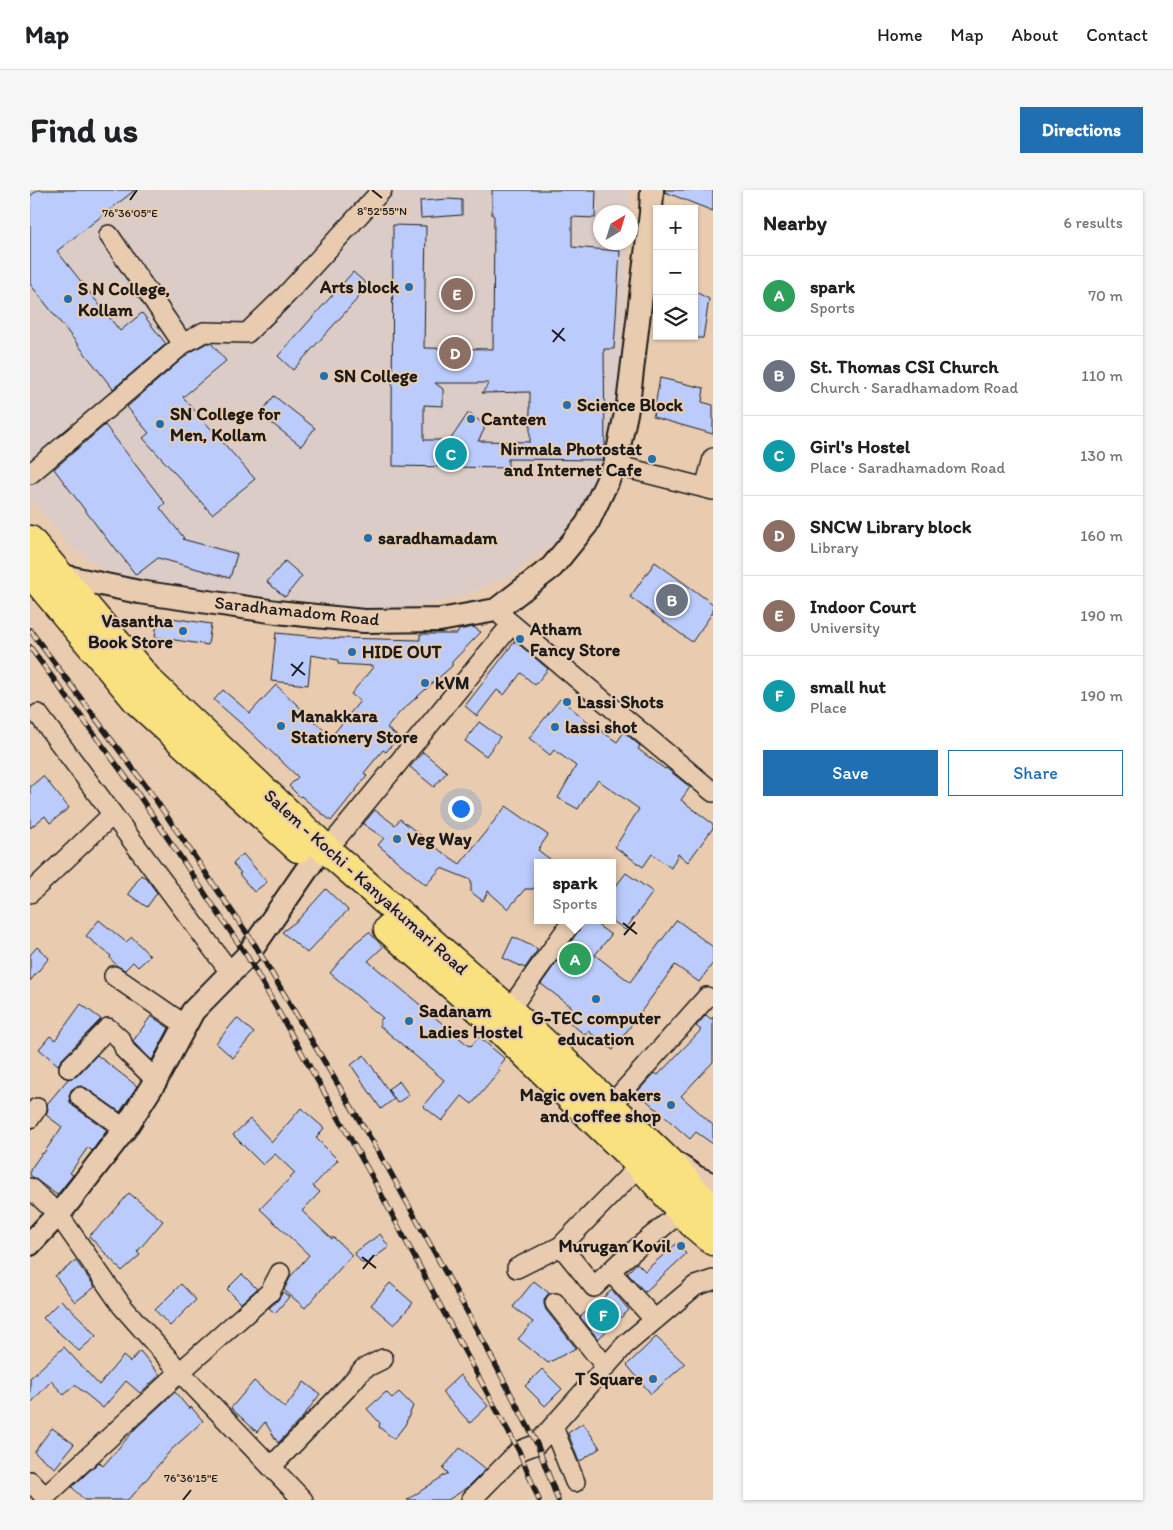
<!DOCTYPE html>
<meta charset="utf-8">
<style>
:root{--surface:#fff;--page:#f6f6f6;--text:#202124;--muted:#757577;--line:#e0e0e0;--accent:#1f6fb2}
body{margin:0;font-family:Itim,sans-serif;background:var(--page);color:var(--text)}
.controls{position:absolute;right:15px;top:15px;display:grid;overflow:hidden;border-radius:0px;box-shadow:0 1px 4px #0004}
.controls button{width:45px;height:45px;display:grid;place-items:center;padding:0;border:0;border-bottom:1px solid var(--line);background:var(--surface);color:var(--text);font:25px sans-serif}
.compass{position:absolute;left:563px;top:15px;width:45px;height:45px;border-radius:50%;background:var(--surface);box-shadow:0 1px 4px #0004;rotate:38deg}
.you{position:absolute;left:430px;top:618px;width:18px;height:18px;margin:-12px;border:4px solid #fff;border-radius:50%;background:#1a73e8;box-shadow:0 0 0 8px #1a73e833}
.badge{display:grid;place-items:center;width:32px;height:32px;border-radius:50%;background:var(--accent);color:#fff;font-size:16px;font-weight:700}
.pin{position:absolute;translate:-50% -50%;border:2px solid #fff;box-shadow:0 1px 5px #0006}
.popup{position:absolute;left:504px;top:669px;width:82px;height:65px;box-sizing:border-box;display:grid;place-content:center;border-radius:0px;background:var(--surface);filter:drop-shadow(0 1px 4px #0005);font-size:16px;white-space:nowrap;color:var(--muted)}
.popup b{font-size:19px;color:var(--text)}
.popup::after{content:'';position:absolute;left:50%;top:100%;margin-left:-10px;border:10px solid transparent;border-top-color:var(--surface)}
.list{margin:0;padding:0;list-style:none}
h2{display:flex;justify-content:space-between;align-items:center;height:65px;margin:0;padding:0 20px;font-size:21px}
h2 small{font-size:16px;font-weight:400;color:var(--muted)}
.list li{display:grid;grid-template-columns:32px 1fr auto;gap:15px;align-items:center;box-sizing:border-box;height:80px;padding:0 20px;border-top:1px solid var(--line)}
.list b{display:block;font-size:19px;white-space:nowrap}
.list p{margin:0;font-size:16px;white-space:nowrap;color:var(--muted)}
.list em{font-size:16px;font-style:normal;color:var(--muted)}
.actions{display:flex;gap:10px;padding:15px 20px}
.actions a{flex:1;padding:11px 0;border:1px solid var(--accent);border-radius:0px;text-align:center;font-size:18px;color:var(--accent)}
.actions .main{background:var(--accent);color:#fff}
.icon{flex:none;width:28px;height:28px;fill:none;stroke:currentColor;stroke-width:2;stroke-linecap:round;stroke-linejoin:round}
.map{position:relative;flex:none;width:683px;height:1310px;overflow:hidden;border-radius:0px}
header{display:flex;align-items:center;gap:30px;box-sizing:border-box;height:70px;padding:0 25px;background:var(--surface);border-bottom:1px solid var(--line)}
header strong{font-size:24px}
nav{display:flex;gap:28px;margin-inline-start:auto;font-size:18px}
.intro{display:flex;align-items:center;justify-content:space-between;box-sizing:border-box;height:120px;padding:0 30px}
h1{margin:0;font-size:35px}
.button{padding:12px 22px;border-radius:0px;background:var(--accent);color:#fff;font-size:18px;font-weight:700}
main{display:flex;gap:30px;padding:0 30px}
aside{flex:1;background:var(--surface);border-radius:0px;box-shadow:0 1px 4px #0004}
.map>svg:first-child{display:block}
</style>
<header>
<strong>Map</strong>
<nav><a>Home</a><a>Map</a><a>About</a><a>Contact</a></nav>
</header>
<div class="intro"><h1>Find us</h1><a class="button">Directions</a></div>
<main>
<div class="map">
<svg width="683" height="1310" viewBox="0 0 683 1310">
<rect width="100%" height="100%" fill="#e9ccb0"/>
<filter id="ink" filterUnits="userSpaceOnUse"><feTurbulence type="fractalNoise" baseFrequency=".02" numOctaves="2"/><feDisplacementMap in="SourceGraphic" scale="10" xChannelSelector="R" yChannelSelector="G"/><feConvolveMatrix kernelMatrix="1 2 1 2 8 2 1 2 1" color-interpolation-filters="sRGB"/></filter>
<g filter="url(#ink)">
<path fill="#dbccc7" d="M0,0H600V22H570V52L598,53L596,97L582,274L531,347L483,384L426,409L348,423L309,418L279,411L92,392L39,356L0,309Z"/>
<path fill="#bbccfc" stroke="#1c1c1c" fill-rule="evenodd" d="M8,0H105L27,61L90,141L112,123L136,154L83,199L0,94V6Z
M462,0H566L565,28L542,27V57L590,61L584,159H574L575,260L573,270L478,269V278L363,276V231H362L363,35L396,36L394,158L463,159L464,26L462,25ZM405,193H459L452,203L500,202V252L448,251L454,240V235L439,222L412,262V250H394V215L413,216V199Z
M635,0H683V21L635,2Z
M418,9L432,10V25L391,28L390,11Z
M323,82L339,96L263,180L248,166Z
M664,101L679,109L673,148H664Z
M177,153H181L196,171L153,207L225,289L182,324L113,248L119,243L97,217L159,163Z
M630,188L674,198L672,212L683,215V244L623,227Z
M244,206L285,238L271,256L230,224Z
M75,235L135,313L130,318L154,348L152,349L207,364L200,388L128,368L106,385L83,355L82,356L24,279Z
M255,371L272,386L255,407L237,392Z
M625,372L683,414V422L662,452L600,407Z
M128,426L181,434L178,455L125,447Z
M443,437L451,442L422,472V476L370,522L357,538L368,547L356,562L353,560L334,583L337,586L301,631L271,606L270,607L259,596L268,587L214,536L184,510L193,500L220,523L246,495L301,547L330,511L321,504L344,476L308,474V470L281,465L278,495L241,491L246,443L309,449V448L390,450V444H427L429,440Z
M485,451L518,479L505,495L491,483L474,505L467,500L447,526L435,516Z
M530,509L557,531L587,552L594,542L610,556L608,559L635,579L636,578L660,597L651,610L683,634V638L658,672L648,664L641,678L622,664L613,677L585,657L609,619L568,590L558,603L548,619L528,608L546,576L524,560L520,565L499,548Z
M449,532L470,547L456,566L435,551Z
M393,562L417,582L404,597L380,577Z
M13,586L39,618L20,633L15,626L0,638V597Z
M476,616L518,645L508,660L525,673H508V693L503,699H495L478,719L458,701L453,711L441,702V690L411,678L396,695L348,655L354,648L333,634L345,620L365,635L370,629L412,662L430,674Z
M213,664L237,692L224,702L209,684L211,683L203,674Z
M596,683L623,702L595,740L582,730V701Z
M111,685L116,688L127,703L117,717L98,704Z
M296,699L318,720L277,763L252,742L268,730Z
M69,730L96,752L102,747L120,766L108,777L103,772L95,780L87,776L80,768L81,766L56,746Z
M556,730H561L581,745L565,765L600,792L647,730L683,757V773L669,792L645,775L583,860L558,841L555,845L534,828L542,817L511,794Z
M339,742L353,757L338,771L439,856L440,855L441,856L449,847L475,869L467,879L470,881L442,914L432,906L412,931L393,916L414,890L350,836V830L353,828L300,783L325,753Z
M483,747L508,759L495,778L473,768Z
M7,757L19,768L0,791V765Z
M51,814L71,829L31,870L28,875L9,859L20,846L25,850Z
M676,825L681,829L683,827V872L651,906L683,935V954L666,942L660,949L607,902L625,883L628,885L671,840L666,836Z
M121,826L139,838L122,870L105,854L103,851Z
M207,828L224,843L203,868L186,853Z
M67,865L107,896L90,922L56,898L51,896L45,897L41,900L39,906L40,912L43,916L77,940L62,961L58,957L40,983L43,985L27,1005L0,985V980L12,963L13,964L32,937L16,925L18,919L17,914L38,889L47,886Z
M334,865L364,909L351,919L321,875Z
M369,891L379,905L367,913L358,899Z
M271,918L294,938L286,948L308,970L283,996L290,1002L272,1021L302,1049L303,1047L322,1065L275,1118L254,1100L261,1086L279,1065L230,1019L265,983L245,964L233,975L203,945L220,929L242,952Z
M99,1003L133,1031L107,1062L110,1065L92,1081L59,1046L79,1027Z
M350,1044L359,1057L337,1073H332L324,1063Z
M647,1053L656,1064L615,1102L597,1083L607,1073L615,1081Z
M46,1071L65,1097L45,1112L25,1086Z
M212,1084L227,1099L211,1113L197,1099Z
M504,1091L519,1103L514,1109V1114L516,1120L546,1158L518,1173L488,1149L503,1132L483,1117Z
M360,1093L383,1113L364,1135L341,1115Z
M151,1094L166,1110L140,1136L125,1120Z
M582,1100L599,1120L568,1149L550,1127Z
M253,1102L259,1107L245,1123L239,1118L248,1110Z
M31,1110L52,1130L66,1146L49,1161L13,1128Z
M626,1147L655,1174L621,1204L597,1175Z
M34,1157L69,1195L93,1166L100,1172L110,1161L130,1185L110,1203L96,1191L73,1218L45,1195L34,1205L21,1191L0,1214V1188Z
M512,1179L532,1199L515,1216L495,1196Z
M430,1185L458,1216L440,1233L412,1202Z
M224,1191L255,1218L274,1192L290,1204L272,1228L248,1253L235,1232L227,1242L201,1218Z
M145,1202L159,1219L161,1217L173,1231L141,1260L104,1304L97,1310H54L42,1297L69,1272L73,1276L106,1238Z
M356,1202L362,1208L369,1202L383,1216L375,1235L364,1249L349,1237L350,1233L337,1219Z
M553,1233L570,1258L549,1272L538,1243Z
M22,1238L44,1254L25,1278L4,1262Z
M430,1258L456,1279L437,1298L418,1310H377L418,1283L413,1278Z"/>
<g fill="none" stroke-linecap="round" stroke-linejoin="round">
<g stroke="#1c1c1c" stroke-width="22">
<path id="minor" d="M79,45L153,154
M585,275L683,300
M0,284L153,154L174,142L217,143L256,105L352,0
M675,298L683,268
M472,426L683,602
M8,524L200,782
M297,660L481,435
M0,703L82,625
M84,786L155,835
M479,820L543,730
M39,878L78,838L91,850L95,860L126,890
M50,907L95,939
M580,916L677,807
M0,928L7,918
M610,975L531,1056L564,1097L590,1072L652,1021
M0,998L28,1024L92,1116L150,1182L273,1310
M487,1078L531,1056
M580,1081L625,1130
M525,1113L576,1177
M523,1237L545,1292
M241,1277L317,1198L333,1179L353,1169
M0,1291L15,1307L150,1182L240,1102L250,1083
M441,1310L489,1261L507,1254L595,1155L665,1096L683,1090"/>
</g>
<g stroke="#1c1c1c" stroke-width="26">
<path id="tertiary" d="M25,388L28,385L109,402L247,422L334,431L410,430L466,420L522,377L557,334L585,275L598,214L621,23L622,0
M0,1054L33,1019L95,939L126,890L163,821L217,766L282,672"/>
</g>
<g stroke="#1c1c1c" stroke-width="30">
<path id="secondary" d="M646,976L665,989L683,997"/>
</g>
<g stroke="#1c1c1c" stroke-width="31">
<path id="primary" d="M0,350L120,492L297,660L479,820L537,874L639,972L683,1022
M0,382L108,512L268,658
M358,739L450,820L610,975L662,1033L683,1051"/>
</g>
<use href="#minor" stroke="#e9ccb0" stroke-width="19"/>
<use href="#tertiary" stroke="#e9ccb0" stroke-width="22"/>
<use href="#secondary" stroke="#e9ccb0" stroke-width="26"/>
<use href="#primary" stroke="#fae180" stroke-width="28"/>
<g stroke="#1c1c1c" stroke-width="5.5">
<path id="rail" d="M0,440L121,603L225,755L267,826L358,978L451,1147L507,1254L528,1310
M0,457L106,601L217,766L341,985L429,1151L489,1261L509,1310"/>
</g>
<use href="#rail" stroke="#e9ccb0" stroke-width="4" stroke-dasharray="11" stroke-linecap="butt"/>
</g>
</g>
<path fill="none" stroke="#1c1c1c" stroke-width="2" d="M342,0L352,8M100,10L107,0M522,140L535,151M523,152L534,138M261,474L275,485M262,486L273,472M593,733L607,744M594,745L605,732M332,1067L346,1078M333,1079L344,1065M153,1310L161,1300"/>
<g fill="#1f6fb2" stroke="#e9ccb0" stroke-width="2">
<circle cx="379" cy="97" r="5"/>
<circle cx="38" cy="109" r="5"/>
<circle cx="294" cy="186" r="5"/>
<circle cx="537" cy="215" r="5"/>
<circle cx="441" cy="229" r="5"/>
<circle cx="130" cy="234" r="5"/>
<circle cx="622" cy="269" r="5"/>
<circle cx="338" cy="348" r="5"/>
<circle cx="153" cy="441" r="5"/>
<circle cx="490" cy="449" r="5"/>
<circle cx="322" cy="462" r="5"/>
<circle cx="395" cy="493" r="5"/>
<circle cx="537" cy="512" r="5"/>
<circle cx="251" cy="536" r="5"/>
<circle cx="525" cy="537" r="5"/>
<circle cx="367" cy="649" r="5"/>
<circle cx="566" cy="809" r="5"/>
<circle cx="379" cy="831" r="5"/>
<circle cx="641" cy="915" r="5"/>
<circle cx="651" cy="1056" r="5"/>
<circle cx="623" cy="1189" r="5"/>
</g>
<g text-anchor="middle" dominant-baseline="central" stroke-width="4" stroke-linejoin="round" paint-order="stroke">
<g font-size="18" font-weight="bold" fill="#1c1c1c" stroke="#e9ccb0" text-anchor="start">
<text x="369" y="97" text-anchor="end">Arts block</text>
<text x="48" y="99">S N College,<tspan x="48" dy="21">Kollam</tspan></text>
<text x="304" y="186">SN College</text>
<text x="547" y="215">Science Block</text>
<text x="140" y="224">SN College for<tspan x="140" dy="21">Men, Kollam</tspan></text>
<text x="451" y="229">Canteen</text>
<text x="612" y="259" text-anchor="end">Nirmala Photostat<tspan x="612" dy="21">and Internet Cafe</tspan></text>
<text x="348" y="348">saradhamadam</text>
<text x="143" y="431" text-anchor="end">Vasantha<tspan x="143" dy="21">Book Store</tspan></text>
<text x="500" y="439">Atham<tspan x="500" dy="21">Fancy Store</tspan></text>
<text x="332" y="462">HIDE OUT</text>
<text x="405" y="493">kVM</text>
<text x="547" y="512">Lassi Shots</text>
<text x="261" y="526">Manakkara<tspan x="261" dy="21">Stationery Store</tspan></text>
<text x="535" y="537">lassi shot</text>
<text x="377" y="649">Veg Way</text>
<text x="389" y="821">Sadanam<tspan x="389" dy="21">Ladies Hostel</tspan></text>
<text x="566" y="828" text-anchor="middle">G-TEC computer<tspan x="566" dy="21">education</tspan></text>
<text x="631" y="905" text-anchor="end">Magic oven bakers<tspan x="631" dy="21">and coffee shop</tspan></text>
<text x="641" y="1056" text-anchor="end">Murugan Kovil</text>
<text x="613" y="1189" text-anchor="end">T Square</text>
</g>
<g font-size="18" fill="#1c1c1c" stroke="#e9ccb0">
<text transform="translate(267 421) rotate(6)">Saradhamadom Road</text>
<text transform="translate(336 692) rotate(42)">Salem - Kochi - Kanyakumari Road</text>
</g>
</g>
<g font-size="12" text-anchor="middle" fill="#1c1c1c" stroke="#e9ccb0" stroke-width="4" stroke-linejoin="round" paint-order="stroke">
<text x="352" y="25">8°52'55"N</text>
<text x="100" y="27">76°36'05"E</text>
<text x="161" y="1292">76°36'15"E</text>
</g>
</svg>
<div class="controls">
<button>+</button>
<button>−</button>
<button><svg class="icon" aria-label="layers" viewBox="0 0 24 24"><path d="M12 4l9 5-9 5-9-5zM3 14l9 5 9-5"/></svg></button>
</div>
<svg class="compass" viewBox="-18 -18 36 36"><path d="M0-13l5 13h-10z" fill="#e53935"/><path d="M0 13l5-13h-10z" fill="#757577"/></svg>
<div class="you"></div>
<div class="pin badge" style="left:545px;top:769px;background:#2e9e5b">A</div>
<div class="popup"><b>spark</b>Sports</div>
<div class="pin badge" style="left:642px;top:410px;background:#6b7280">B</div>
<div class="pin badge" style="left:421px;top:264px;background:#0f9aa8">C</div>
<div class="pin badge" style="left:425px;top:163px;background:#8d6e63">D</div>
<div class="pin badge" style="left:427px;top:104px;background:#8d6e63">E</div>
<div class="pin badge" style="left:573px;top:1125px;background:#0f9aa8">F</div>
</div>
<aside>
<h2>Nearby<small>6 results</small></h2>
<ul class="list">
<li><span class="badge" style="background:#2e9e5b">A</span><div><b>spark</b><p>Sports</p></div><em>70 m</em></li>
<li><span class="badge" style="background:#6b7280">B</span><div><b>St. Thomas CSI Church</b><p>Church · Saradhamadom Road</p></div><em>110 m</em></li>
<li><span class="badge" style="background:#0f9aa8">C</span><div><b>Girl's Hostel</b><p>Place · Saradhamadom Road</p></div><em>130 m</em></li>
<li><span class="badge" style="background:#8d6e63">D</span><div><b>SNCW Library block</b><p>Library</p></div><em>160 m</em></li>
<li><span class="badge" style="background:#8d6e63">E</span><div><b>Indoor Court</b><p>University</p></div><em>190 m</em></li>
<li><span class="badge" style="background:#0f9aa8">F</span><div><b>small hut</b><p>Place</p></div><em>190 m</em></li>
</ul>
<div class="actions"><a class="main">Save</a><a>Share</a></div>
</aside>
</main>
